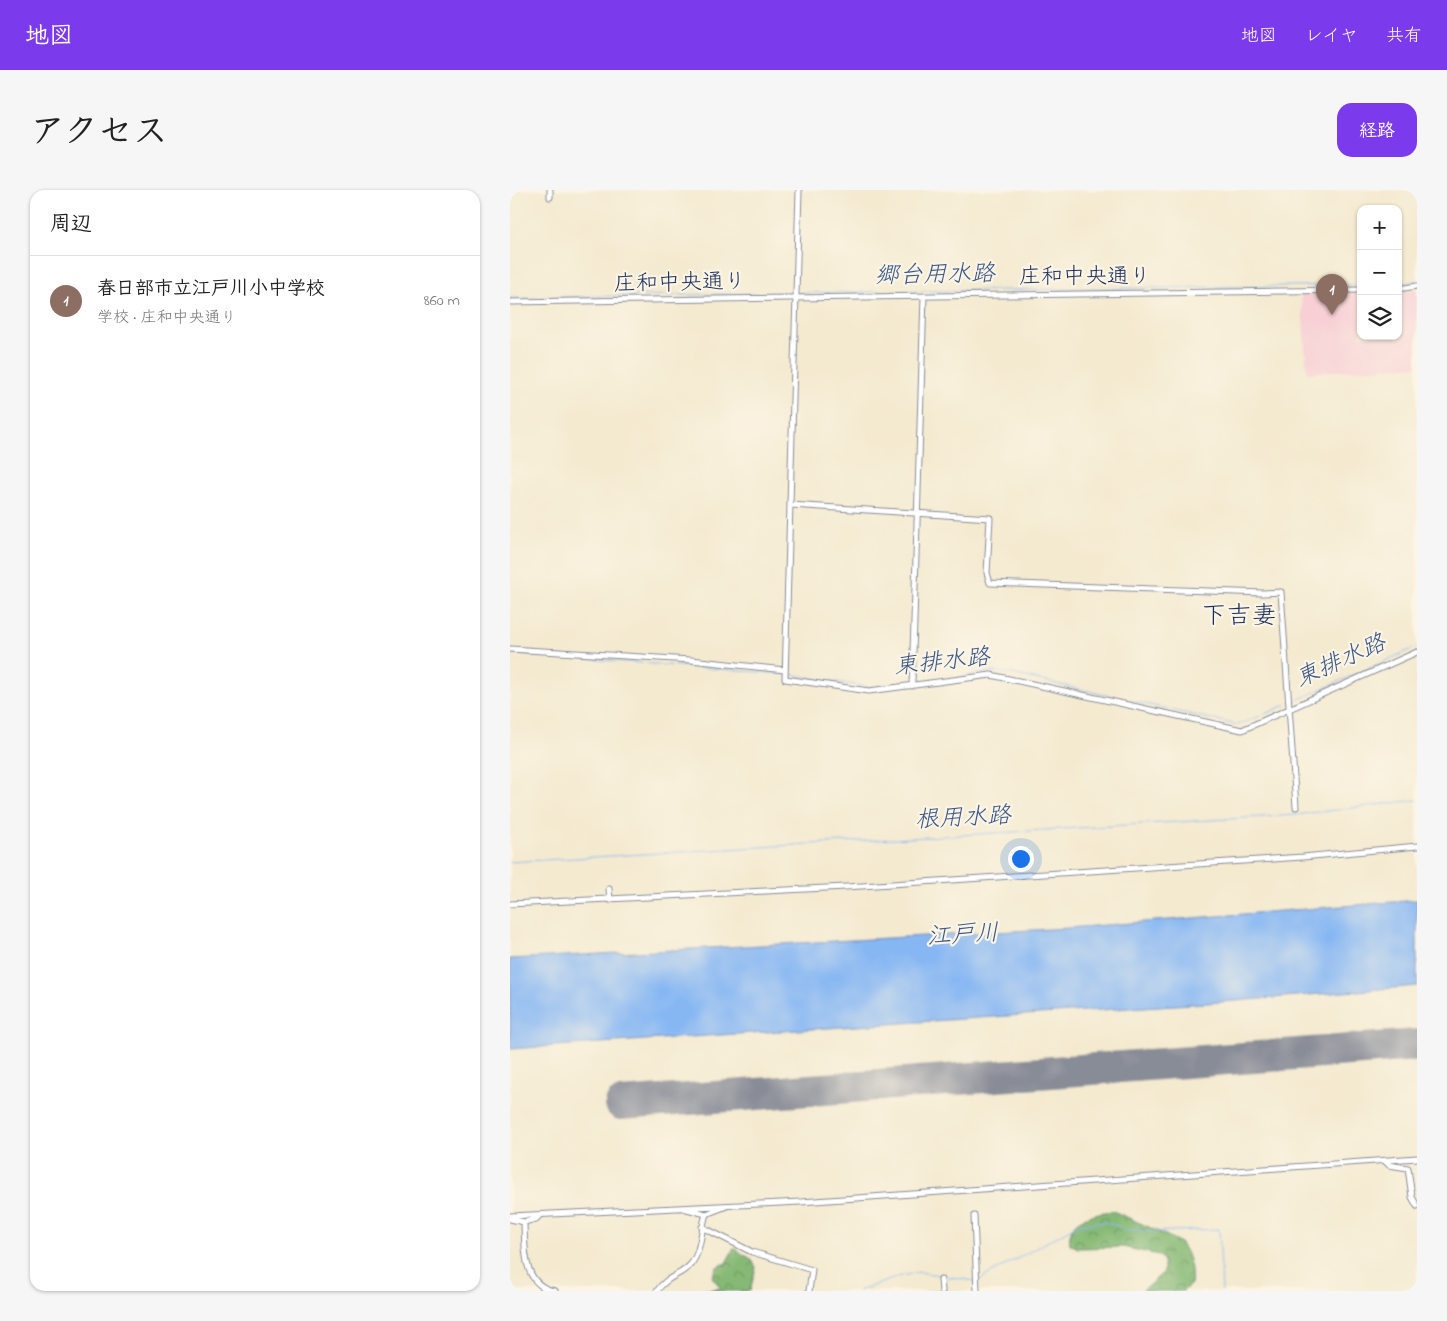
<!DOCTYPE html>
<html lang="ja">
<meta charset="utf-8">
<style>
:root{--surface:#fff;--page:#f6f6f6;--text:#222;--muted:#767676;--line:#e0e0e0;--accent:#7c3aed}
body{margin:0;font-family:"Indie Flower","Klee One",sans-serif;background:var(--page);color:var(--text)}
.controls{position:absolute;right:15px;top:15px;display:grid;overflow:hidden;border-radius:10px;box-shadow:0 1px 4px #0004}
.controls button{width:45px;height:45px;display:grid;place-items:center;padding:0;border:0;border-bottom:1px solid var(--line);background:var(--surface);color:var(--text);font:25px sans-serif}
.you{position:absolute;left:510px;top:668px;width:18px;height:18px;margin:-12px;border:4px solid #fff;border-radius:50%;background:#1a73e8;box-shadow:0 0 0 8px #1a73e833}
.badge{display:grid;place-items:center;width:32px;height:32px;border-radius:50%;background:var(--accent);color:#fff;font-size:16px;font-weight:700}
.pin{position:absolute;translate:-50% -41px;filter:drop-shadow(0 1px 2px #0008)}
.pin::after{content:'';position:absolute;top:26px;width:18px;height:15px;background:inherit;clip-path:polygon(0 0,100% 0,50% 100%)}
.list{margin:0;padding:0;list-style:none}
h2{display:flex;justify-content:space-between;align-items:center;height:65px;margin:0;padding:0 20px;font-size:21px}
h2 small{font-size:16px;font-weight:400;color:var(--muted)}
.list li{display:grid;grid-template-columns:32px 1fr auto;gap:15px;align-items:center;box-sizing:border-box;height:90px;padding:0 20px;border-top:1px solid var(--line)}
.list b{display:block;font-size:19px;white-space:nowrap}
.list p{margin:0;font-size:16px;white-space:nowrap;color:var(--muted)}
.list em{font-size:16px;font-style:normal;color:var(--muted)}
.icon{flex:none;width:28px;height:28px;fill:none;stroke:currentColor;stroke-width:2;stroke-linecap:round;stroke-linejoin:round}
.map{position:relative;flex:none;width:907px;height:1101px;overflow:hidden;border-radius:15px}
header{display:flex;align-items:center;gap:30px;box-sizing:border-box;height:70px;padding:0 25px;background:var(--accent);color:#fff}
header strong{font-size:24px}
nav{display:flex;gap:28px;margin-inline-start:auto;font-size:18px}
.intro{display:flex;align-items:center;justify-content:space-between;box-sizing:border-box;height:120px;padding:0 30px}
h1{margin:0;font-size:35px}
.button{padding:12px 22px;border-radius:15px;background:var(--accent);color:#fff;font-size:18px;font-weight:700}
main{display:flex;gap:30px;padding:0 30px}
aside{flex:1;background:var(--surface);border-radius:15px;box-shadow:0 1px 4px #0004}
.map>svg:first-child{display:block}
</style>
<header>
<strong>地図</strong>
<nav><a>地図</a><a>レイヤ</a><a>共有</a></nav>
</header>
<div class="intro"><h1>アクセス</h1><a class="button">経路</a></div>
<main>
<aside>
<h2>周辺<small></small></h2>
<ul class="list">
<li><span class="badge" style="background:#8d6e63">1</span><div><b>春日部市立江戸川小中学校</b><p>学校 · 庄和中央通り</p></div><em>860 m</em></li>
</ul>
</aside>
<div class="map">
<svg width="907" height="1101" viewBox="0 0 907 1101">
<defs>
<pattern id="forest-crowns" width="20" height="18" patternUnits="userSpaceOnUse" patternTransform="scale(1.25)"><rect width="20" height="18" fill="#86b974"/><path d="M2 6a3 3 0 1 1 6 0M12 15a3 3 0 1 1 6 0" fill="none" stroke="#6d9762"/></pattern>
</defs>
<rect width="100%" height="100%" fill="#fcf5e5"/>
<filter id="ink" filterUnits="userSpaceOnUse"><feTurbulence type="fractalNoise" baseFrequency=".02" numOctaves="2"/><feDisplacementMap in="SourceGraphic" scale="10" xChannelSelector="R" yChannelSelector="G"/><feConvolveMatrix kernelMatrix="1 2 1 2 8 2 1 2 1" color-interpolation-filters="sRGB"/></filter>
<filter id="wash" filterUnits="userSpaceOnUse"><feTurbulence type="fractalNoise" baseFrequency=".0096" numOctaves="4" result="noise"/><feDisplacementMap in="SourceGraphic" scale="20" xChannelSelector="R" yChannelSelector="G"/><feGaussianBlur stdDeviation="1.12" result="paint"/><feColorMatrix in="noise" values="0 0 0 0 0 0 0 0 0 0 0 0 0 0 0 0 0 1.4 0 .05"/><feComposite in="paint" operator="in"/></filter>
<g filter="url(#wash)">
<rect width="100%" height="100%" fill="#f4ead0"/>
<path fill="#f7cfd4" d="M907,99V176L797,183L791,104H851V146H888V102Z"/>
<path fill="url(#forest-crowns)" stroke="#507469" d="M603,1021C614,1026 667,1049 671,1054C679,1064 683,1081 681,1094L673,1101H632L654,1082V1071L649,1065L613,1057L568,1058L560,1054C556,1029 583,1023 603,1021Z
M224,1058L241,1069L246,1077L240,1101H188L211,1098L202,1087L207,1077L216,1073Z"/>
<path fill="#87b7f3" stroke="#5173a8" d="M907,710V796L726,811L0,859V769L558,738Z"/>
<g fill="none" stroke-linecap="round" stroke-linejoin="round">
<path stroke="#87b7f3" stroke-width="1" d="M888,94L907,91
M289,103L851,95
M0,108L285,103
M0,463L274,484
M278,484L358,497L400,493
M453,486L481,482L498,483L728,535L776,515
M780,513L907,457
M0,672L784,625L907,610
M469,1090L569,1034L598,1032L613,1039L643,1042L709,1039L712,1101
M348,1101L391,1086L410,1082L465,1091"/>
<path stroke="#888c97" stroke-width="32" d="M111,914L907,855"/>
</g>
</g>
<g filter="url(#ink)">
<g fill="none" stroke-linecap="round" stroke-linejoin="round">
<g stroke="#888c97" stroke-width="7">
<path id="minor" d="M40,0V7
M289,0L275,489L359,501L481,485L732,540L907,462
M888,99L907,96
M0,112L851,100
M281,315L480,328L477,383L480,393L753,403L771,402L786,617
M0,459L181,470L275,480
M402,496L414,106
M99,699L100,710
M0,714L336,697L793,667L907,656
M875,971L879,975L898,978L902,1007L907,1016
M173,1018L196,1024
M30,1025L26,1029L14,1032C15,1058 12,1096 45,1101
M0,1026L291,1012L907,968
M464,1026L467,1101
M0,1029L14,1032
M192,1037L242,1062L302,1080L299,1101
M431,1090L432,1101
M147,1101C159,1084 170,1087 181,1074C191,1062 191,1039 196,1024L217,1016"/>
</g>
<use href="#minor" stroke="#fff" stroke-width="5"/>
</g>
</g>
<g text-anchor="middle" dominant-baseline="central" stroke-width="4.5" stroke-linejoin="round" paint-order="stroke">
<g font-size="22" fill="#1b2f5e" stroke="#fcf5e5">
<text x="575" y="88">庄和中央通り</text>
<text transform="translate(170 94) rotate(-1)">庄和中央通り</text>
</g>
<g font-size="24" font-style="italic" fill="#3b588b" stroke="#fcf5e5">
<text transform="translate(425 86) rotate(-1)">郷台用水路</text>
<text transform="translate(831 472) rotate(-24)">東排水路</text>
<text transform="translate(432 473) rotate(-6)">東排水路</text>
<text transform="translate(453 629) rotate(-3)">根用水路</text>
<text transform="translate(453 746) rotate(-3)">江戸川</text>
</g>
<g font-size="25" fill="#1b2f5e" stroke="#fcf5e5">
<text x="729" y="427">下吉妻</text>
</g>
</g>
</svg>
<div class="controls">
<button>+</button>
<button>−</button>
<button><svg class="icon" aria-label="layers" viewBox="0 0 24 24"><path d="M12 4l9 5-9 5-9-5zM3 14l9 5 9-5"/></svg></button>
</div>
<div class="you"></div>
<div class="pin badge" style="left:822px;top:125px;background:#8d6e63">1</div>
</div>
</main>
